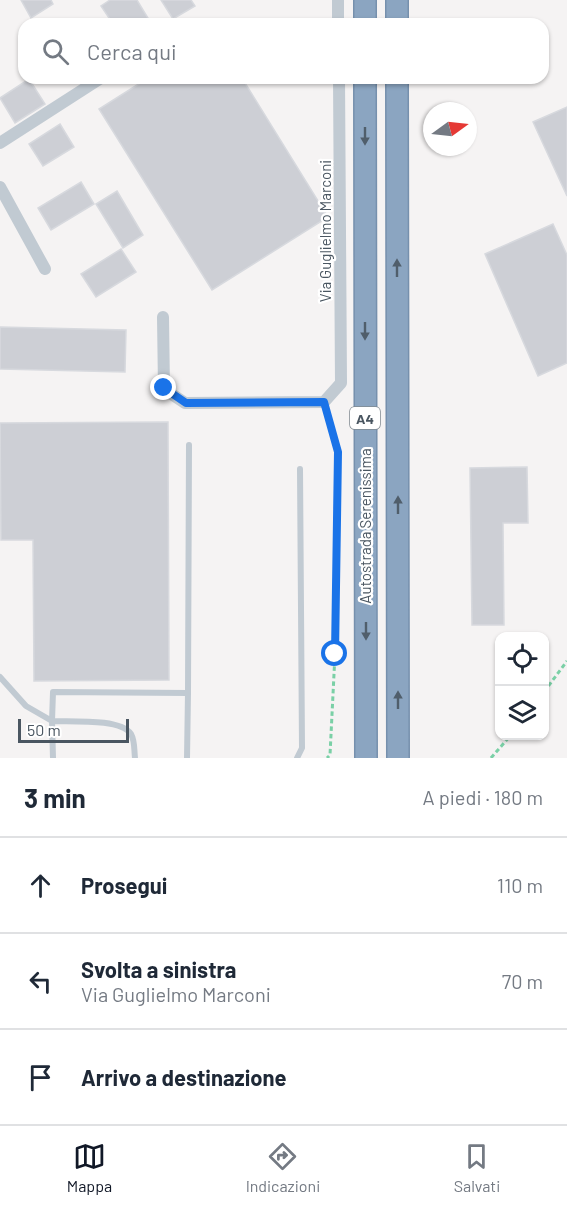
<!DOCTYPE html>
<html lang="it">
<meta charset="utf-8">
<style>
:root{--surface:#fff;--page:#f6f6f7;--text:#1f2937;--muted:#747a83;--line:#e0e1e3;--accent:#111827}
body{margin:0;font-family:Barlow,sans-serif;background:var(--page);color:var(--text)}
.controls{position:absolute;right:18px;bottom:18px;display:grid;overflow:hidden;border-radius:12px;box-shadow:0 2px 4px #0004}
.controls button{width:54px;height:54px;display:grid;place-items:center;padding:0;border:0;border-bottom:2px solid var(--line);background:var(--surface);color:var(--text);font:30px sans-serif}
.compass{position:absolute;left:423px;top:102px;width:54px;height:54px;border-radius:50%;background:var(--surface);box-shadow:0 2px 4px #0004;rotate:75deg}
.scale{position:absolute;left:18px;bottom:15px;width:111px;box-sizing:border-box;padding-left:6px;border:3px solid #4a5661;border-top:0;font-size:16px;line-height:21px;white-space:nowrap;color:#4a5661;-webkit-text-stroke:4px #fff;paint-order:stroke}
.stop{position:absolute;width:18px;height:18px;margin:-14px;border:4px solid #1a73e8;border-radius:50%;background:#fff}
.stop.end{background:#1a73e8;border-color:#fff;box-shadow:0 2px 6px #0008}
.list{margin:0;padding:0;list-style:none}
h2{display:flex;justify-content:space-between;align-items:center;height:78px;margin:0;padding:0 24px;font-size:26px}
h2 small{font-size:20px;font-weight:400;color:var(--muted)}
.list li{display:grid;grid-template-columns:39px 1fr auto;gap:18px;align-items:center;box-sizing:border-box;height:96px;padding:0 24px;border-top:2px solid var(--line)}
.list b{display:block;font-size:22px;white-space:nowrap}
.list p{margin:0;font-size:20px;white-space:nowrap;color:var(--muted)}
.list em{font-size:20px;font-style:normal;color:var(--muted)}
.icon{flex:none;width:33px;height:33px;fill:none;stroke:currentColor;stroke-width:2;stroke-linecap:round;stroke-linejoin:round}
.map{position:relative;flex:none;width:567px;height:758px;overflow:hidden}
.search{position:absolute;background:var(--surface);box-shadow:0 2px 4px #0004;left:18px;right:18px;top:18px;height:66px;display:flex;align-items:center;gap:15px;box-sizing:border-box;padding:0 21px;border-radius:18px;color:var(--muted);font-size:22px}
.sheet{height:366px;background:var(--surface)}
nav{display:flex;justify-content:space-around;align-items:center;box-sizing:border-box;height:84px;border-top:2px solid var(--line);background:var(--surface);font-size:16px;color:var(--muted)}
nav a{display:grid;justify-items:center;gap:3px}
nav .on{color:var(--accent)}
.map>svg:first-child{display:block}
</style>
<div class="map">
<svg width="567" height="758" viewBox="0 0 567 758">
<rect width="100%" height="100%" fill="#f5f3f3"/>
<path fill="#cdcfd5" stroke="#d7d9de" stroke-width="1.5" d="M21,0H51L53,4L31,18Z
M110,0H137L151,23L113,24L101,6Z
M161,0H191L195,6L173,19Z
M148,78H242L328,217L212,290L99,109Z
M29,79L45,104L15,123L0,98Z
M567,107V196L533,122Z
M60,124L74,147L43,166L29,144Z
M81,182L94,204L51,230L38,208Z
M117,191L143,235L123,248L96,204Z
M553,224L567,255V363L538,376L485,254Z
M121,249L136,272L96,297L81,274Z
M0,327L126,330L125,372L0,369Z
M168,422L169,680L34,681L33,540H1L0,423Z
M527,467L528,523H503L504,625H472L470,468Z"/>
<g fill="none" stroke-linecap="round" stroke-linejoin="round">
<g stroke="#7690ad" stroke-width="24">
<path id="motorway" d="M365,0V24
M397,0V24
M365,78L366,758
M397,78L398,758"/>
</g>
<path stroke="#7ad0a6" stroke-width="3" stroke-dasharray="4.5 3" stroke-linecap="butt" d="M327,413L338,452L335,654L330,755L327,758
M544,692L567,661
M491,758L510,736"/>
<path stroke="#c1cad2" stroke-width="6" d="M0,677L26,706L52,721L53,758
M135,758C134,750 135,741 131,734C120,718 71,722 52,721L53,692L188,693L189,445
M187,758L188,693
M297,758L302,748L300,469"/>
<path stroke="#c1cad2" stroke-width="12" d="M338,0V24
M0,143L101,78
M0,187L45,269
M163,317L164,389L185,403L324,402L341,383L339,78"/>
<use href="#motorway" stroke="#8ba5c1" stroke-width="21"/>
</g>
<defs><path id="oneway-solid" d="M-6-.8H1V-3.2L6.5 0L1 3.2V.8H-6Z" transform="scale(1.5)"/></defs>
<g fill="#505e6b">
<use href="#oneway-solid" transform="translate(365 136) rotate(90)"/>
<use href="#oneway-solid" transform="translate(397 268) rotate(-90)"/>
<use href="#oneway-solid" transform="translate(365 331) rotate(90)"/>
<use href="#oneway-solid" transform="translate(398 505) rotate(-90)"/>
<use href="#oneway-solid" transform="translate(366 631) rotate(90)"/>
<use href="#oneway-solid" transform="translate(398 700) rotate(-90)"/>
</g>
<g fill="none" stroke-linecap="round" stroke-linejoin="round">
<path stroke="#1a73e8" stroke-width="8" d="M164,388L186,403L324,402L338,452L335,654"/>
</g>
<g text-anchor="middle" dominant-baseline="central" stroke-width="4.5" stroke-linejoin="round" paint-order="stroke">
<rect fill="#fff" stroke="#808990" stroke-width="1.5" x="350" y="407" width="30" height="22" rx="4.5"/>
<g font-size="14" font-weight="bold" fill="#4a5661">
<text x="365" y="418">A4</text>
</g>
<g font-size="15" fill="#4a5661" stroke="#fff">
<text transform="translate(325 231) rotate(-90)">Via Guglielmo Marconi</text>
<text transform="translate(365 526) rotate(-90)">Autostrada Serenissima</text>
</g>
</g>
</svg>
<div class="controls">
<button><svg class="icon" aria-label="locate" viewBox="0 0 24 24"><circle cx="12" cy="12" r="6"/><path d="M12 2v4M12 18v4M2 12h4M18 12h4"/></svg></button>
<button><svg class="icon" aria-label="layers" viewBox="0 0 24 24"><path d="M12 4l9 5-9 5-9-5zM3 14l9 5 9-5"/></svg></button>
</div>
<svg class="compass" viewBox="-18 -18 36 36"><path d="M0-13l5 13h-10z" fill="#e53935"/><path d="M0 13l5-13h-10z" fill="#747a83"/></svg>
<div class="scale">50 m</div>
<div class="stop" style="left:335px;top:654px"></div>
<div class="stop end" style="left:164px;top:388px"></div>
<div class="search"><svg class="icon" aria-label="search" viewBox="0 0 24 24"><circle cx="10" cy="10" r="6"/><path d="M15 15l6 6"/></svg>Cerca qui</div>
</div>
<section class="sheet">
<h2>3 min<small>A piedi · 180 m</small></h2>
<ul class="list">
<li><svg class="icon" aria-label="ahead" viewBox="0 0 24 24"><path d="M12 20V5M6 11l6-6 6 6"/></svg><div><b>Prosegui</b></div><em>110 m</em></li>
<li><svg class="icon" aria-label="left" viewBox="0 0 24 24"><path d="M17 20v-9H6M10 6l-5 5 5 5"/></svg><div><b>Svolta a sinistra</b><p>Via Guglielmo Marconi</p></div><em>70 m</em></li>
<li><svg class="icon" aria-label="arrive" viewBox="0 0 24 24"><path d="M6 21V4h12l-3 4 3 4H6"/></svg><div><b>Arrivo a destinazione</b></div></li>
</ul>
</section>
<nav>
<a class="on"><svg class="icon" aria-label="map" viewBox="0 0 24 24"><path d="M3 6l6-2 6 2 6-2v14l-6 2-6-2-6 2zM9 4v14M15 6v14"/></svg>Mappa</a>
<a><svg class="icon" aria-label="directions" viewBox="0 0 24 24"><path d="M12 3l9 9-9 9-9-9zM9 14v-3h6M13 9l2 2-2 2"/></svg>Indicazioni</a>
<a><svg class="icon" aria-label="saved" viewBox="0 0 24 24"><path d="M7 4h10v16l-5-4-5 4z"/></svg>Salvati</a>
</nav>
